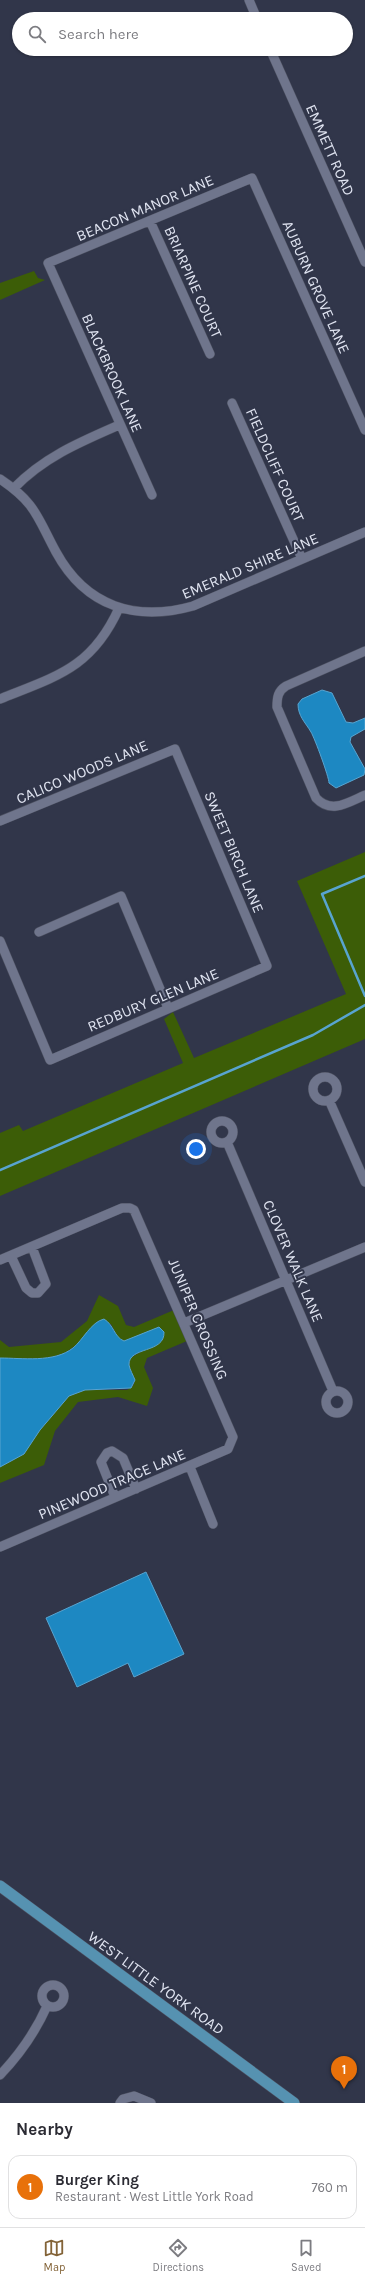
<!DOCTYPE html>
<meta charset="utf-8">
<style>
:root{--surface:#fff;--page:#f7f7f7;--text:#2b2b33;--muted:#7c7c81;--line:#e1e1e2;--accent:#836337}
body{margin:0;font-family:Karla,sans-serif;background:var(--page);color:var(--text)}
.you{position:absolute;left:196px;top:1149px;width:14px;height:14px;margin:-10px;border:3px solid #fff;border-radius:50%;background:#1a73e8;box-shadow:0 0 0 6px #1a73e833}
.badge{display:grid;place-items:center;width:26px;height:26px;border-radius:50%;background:var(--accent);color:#fff;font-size:13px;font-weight:700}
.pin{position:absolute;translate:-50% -33px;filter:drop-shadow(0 1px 2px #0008)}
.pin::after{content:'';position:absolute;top:21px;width:14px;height:12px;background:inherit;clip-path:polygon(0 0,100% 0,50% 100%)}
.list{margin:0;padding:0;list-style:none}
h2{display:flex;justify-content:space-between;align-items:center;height:52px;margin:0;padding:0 16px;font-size:17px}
h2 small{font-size:13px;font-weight:400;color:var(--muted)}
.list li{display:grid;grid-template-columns:26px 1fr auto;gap:12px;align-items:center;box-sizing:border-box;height:64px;margin:0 8px 8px;padding:0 8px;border:1px solid var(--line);border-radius:12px}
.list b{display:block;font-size:15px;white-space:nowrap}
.list p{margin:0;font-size:13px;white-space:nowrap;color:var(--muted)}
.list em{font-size:13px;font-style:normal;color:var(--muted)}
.icon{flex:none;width:22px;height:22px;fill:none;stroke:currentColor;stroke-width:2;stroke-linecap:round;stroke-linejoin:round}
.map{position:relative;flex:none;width:365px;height:2103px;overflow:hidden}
.search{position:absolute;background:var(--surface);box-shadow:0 1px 3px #0004;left:12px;right:12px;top:12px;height:44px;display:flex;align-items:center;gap:10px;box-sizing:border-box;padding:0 14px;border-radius:22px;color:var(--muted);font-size:15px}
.sheet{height:124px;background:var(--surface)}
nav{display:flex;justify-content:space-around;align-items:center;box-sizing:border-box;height:56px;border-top:1px solid var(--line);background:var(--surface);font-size:11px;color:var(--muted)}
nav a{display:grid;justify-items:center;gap:2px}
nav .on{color:var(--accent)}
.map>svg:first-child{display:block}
</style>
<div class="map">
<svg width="365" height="2103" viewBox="0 0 365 2103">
<rect width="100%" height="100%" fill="#31364a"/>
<path fill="#3c5d07" d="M34,271L38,278L45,280L0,300V283Z
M365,852V1039L0,1196V1133L19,1125L23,1131L183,1063L164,1019L173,1012L194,1058L346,994L297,881Z
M99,1295L118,1306L126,1325L134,1327L174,1310L187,1341L147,1358L144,1367L153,1388L147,1406L118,1397L78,1402L55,1431L44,1465L0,1483V1467L24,1454L40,1430L69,1396L85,1390H127L133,1386L135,1380L129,1366L130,1358L162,1340L163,1332L124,1341L118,1338L111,1324L98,1321C90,1330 82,1341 72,1348C54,1363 22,1358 0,1358V1340L9,1347L61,1342L87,1321Z"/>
<path fill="#1d88c2" stroke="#58a4d0" d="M322,690L332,693L346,722L353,723L365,718V729L351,737L350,742L365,769L364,775L336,788L329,783C329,777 315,739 311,732C305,722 298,716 298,704L302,699Z
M104,1319C114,1325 114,1337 124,1341L159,1327L164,1332C165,1354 128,1346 129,1365C130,1370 133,1375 135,1380L131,1388L85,1390L69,1396L40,1430L24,1454L0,1467V1358C22,1358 54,1363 73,1348C83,1340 91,1322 104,1319Z
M146,1572L184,1654L134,1677L128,1663L77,1687L46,1618Z"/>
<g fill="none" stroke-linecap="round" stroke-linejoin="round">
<path stroke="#58a4d0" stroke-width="2.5" d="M365,876L322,894L365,996
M0,1170L313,1035L365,1005"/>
<g stroke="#4d5161" stroke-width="10">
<path id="minor" d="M249,0L257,19
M270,49L365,262
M150,221L210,354
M232,403L302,559
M0,479C36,503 37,517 56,552C86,607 136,622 193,606L365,532
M14,488C44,457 80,442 119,425
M152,495L48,263L252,178L365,430
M365,651L286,686C278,691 277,697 277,707L316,798C331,814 347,803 365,795
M0,699C57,676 92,668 119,608
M0,821L175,749L267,966L50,1060L0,941
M39,932L121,896L168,1008
M313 1089a12 12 0 1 1 24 0a12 12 0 1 1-24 0Z
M329,1100L365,1182
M211 1132a11 11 0 1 1 22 0a11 11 0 1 1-22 0Z
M227,1142L333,1391
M11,1256L26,1288L32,1293H38L46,1284L32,1247
M0,1260L122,1208H130L134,1210L233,1437L228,1449L0,1547
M184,1323L365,1247
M326 1402a11 11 0 1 1 22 0a11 11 0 1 1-22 0Z
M190,1467L213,1524
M115,1497L101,1462L107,1453L112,1451L123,1458L136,1489
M42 1996a11 11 0 1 1 22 0a11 11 0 1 1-22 0Z
M0,2075C20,2054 35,2033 47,2006
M120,2103L123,2099L134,2096L151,2103"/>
</g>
<g stroke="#4d5161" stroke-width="12">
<path id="major" d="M0,1886L294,2103"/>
</g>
<use href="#minor" stroke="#6f758c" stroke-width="9"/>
<use href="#major" stroke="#5692b1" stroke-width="11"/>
</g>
<g text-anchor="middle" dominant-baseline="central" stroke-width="4" stroke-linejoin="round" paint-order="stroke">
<g font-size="15" fill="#e0e4f1" stroke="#31364a">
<text transform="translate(330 150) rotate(66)">EMMETT ROAD</text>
<text transform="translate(145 208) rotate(-23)">BEACON MANOR LANE</text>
<text transform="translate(193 282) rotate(66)">BRIARPINE COURT</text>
<text transform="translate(316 287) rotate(66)">AUBURN GROVE LANE</text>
<text transform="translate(112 373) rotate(66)">BLACKBROOK LANE</text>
<text transform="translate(275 465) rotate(66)">FIELDCLIFF COURT</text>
<text transform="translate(250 566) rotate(-23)">EMERALD SHIRE LANE</text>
<text transform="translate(82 772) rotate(-23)">CALICO WOODS LANE</text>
<text transform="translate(234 852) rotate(67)">SWEET BIRCH LANE</text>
<text transform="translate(153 1000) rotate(-23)">REDBURY GLEN LANE</text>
<text transform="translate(293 1261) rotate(67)">CLOVER WALK LANE</text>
<text transform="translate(198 1319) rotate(67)">JUNIPER CROSSING</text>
<text transform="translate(112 1484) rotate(-23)">PINEWOOD TRACE LANE</text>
<text transform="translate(156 1983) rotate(36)">WEST LITTLE YORK ROAD</text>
</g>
</g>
</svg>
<div class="you"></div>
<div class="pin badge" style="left:344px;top:2089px;background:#e8710a">1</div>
<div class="search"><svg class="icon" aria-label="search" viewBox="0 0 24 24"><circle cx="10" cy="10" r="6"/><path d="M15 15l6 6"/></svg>Search here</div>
</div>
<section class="sheet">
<h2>Nearby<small></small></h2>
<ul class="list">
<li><span class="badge" style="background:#e8710a">1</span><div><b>Burger King</b><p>Restaurant · West Little York Road</p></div><em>760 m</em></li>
</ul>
</section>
<nav>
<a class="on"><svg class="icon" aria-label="map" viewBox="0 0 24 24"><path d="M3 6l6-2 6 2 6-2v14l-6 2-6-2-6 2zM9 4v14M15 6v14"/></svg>Map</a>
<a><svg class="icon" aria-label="directions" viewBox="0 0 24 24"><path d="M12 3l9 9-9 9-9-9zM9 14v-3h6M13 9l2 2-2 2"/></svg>Directions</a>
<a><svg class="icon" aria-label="saved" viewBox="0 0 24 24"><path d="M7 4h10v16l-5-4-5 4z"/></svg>Saved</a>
</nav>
